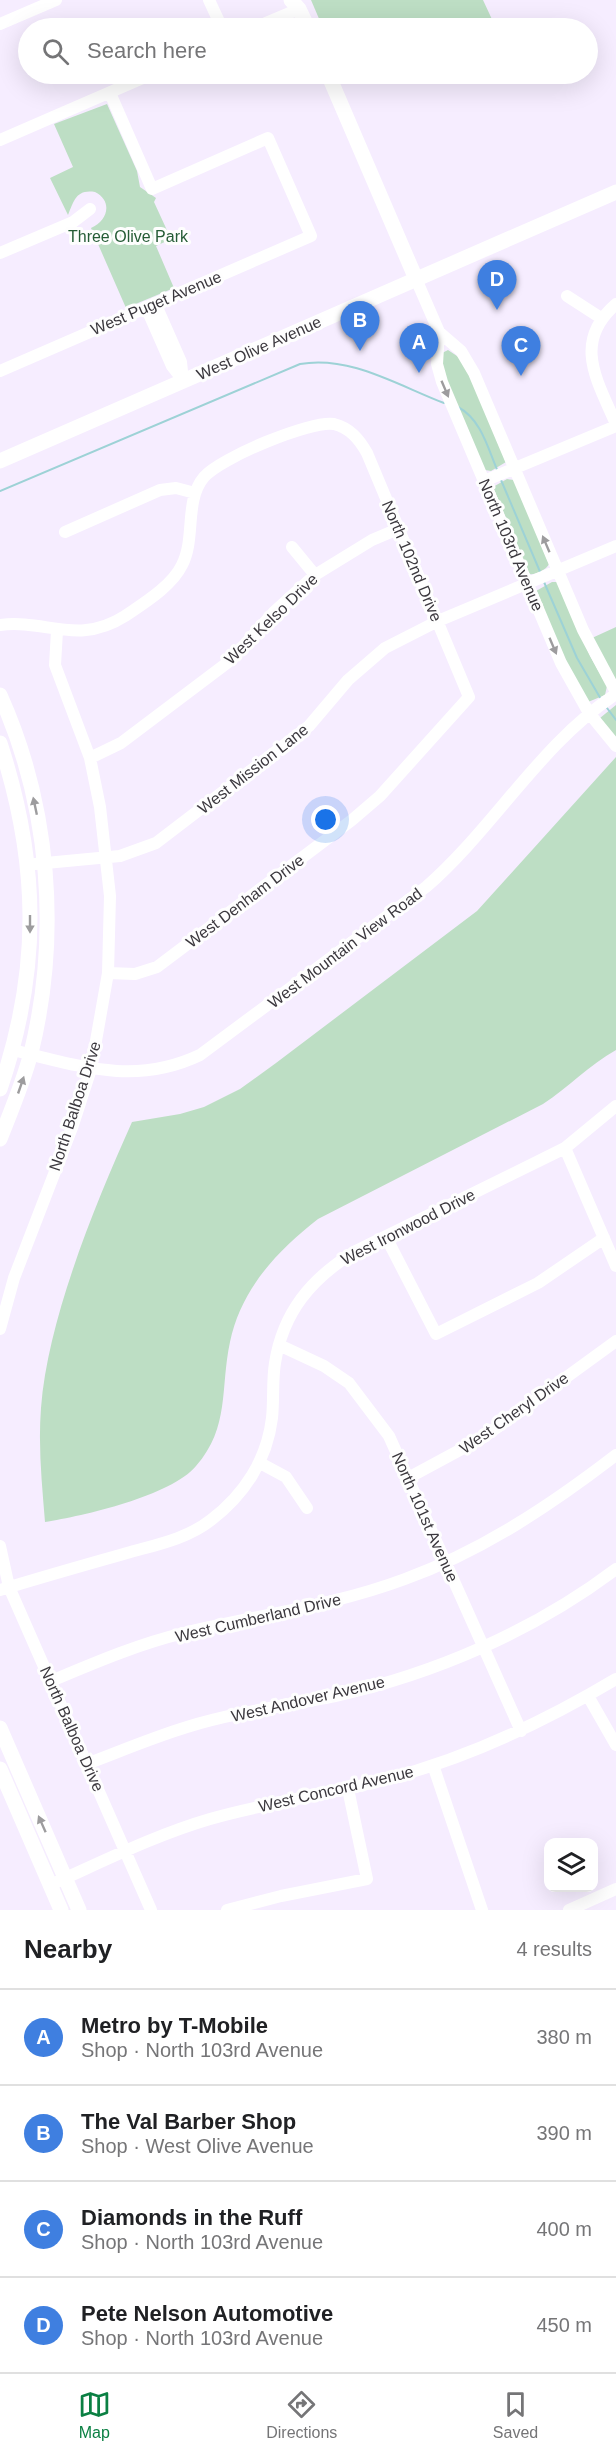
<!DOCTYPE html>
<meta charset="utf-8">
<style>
:root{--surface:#fff;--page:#f6f6f6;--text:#202124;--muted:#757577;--line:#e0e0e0;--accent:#0b8043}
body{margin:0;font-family:Helvetica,sans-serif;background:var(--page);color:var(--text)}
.controls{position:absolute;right:18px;bottom:18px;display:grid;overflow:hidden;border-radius:12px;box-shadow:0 6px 24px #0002}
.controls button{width:54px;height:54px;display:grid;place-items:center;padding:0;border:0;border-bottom:2px solid var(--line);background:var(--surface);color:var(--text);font:30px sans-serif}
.you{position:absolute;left:326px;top:820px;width:21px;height:21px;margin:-15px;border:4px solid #fff;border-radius:50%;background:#1a73e8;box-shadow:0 0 0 9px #1a73e833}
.badge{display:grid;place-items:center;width:39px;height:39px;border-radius:50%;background:var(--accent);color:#fff;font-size:20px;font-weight:700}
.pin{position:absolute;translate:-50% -50px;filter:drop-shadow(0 2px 3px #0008)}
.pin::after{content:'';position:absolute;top:32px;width:21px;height:18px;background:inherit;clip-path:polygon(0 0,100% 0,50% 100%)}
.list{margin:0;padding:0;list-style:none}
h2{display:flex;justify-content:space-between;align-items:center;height:78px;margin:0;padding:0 24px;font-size:26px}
h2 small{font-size:20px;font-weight:400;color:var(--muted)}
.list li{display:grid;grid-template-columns:39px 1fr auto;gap:18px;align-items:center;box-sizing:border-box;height:96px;padding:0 24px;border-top:2px solid var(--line)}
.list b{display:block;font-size:22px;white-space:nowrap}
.list p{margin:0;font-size:20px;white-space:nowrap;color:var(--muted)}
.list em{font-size:20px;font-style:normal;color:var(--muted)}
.icon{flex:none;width:33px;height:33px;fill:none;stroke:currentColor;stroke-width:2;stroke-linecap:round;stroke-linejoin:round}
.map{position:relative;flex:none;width:616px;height:1910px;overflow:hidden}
.search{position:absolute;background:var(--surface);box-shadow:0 6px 24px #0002;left:18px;right:18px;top:18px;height:66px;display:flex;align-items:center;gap:15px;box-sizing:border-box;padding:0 21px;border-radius:33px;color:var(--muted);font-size:22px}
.sheet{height:462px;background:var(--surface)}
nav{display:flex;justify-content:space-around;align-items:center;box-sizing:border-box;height:84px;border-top:2px solid var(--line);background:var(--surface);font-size:16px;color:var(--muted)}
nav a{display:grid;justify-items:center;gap:3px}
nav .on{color:var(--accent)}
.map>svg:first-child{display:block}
</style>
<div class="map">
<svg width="616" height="1910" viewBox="0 0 616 1910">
<rect width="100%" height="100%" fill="#f6edff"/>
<path fill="#bddec4" d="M311,0H483L496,28H323Z
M107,104L137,171L140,187L156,198L154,202L171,239L156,246L174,288L126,308L91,228C108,221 113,201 95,192C76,189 74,201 68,215L50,178L73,167L54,124Z
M448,350L463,360L506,462L491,471L485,470L443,377L442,353Z
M507,479L514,480L549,564C546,570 536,575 529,574L493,487Z
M552,582H557L561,589L590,656L607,686L605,695L588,702L571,676L536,591Z
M616,627V684L592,638Z
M616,705V742L600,718Z
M616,757V1050C589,1065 569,1087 543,1104L318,1219C277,1251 241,1289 230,1342C220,1388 230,1427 196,1466C171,1496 83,1516 45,1522C42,1484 38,1447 41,1408C48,1318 95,1205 132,1122L180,1114L204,1107L240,1089L276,1063L477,911Z"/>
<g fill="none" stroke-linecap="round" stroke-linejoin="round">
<path stroke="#9dd2d6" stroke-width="2" d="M458,407C482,420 488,449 498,472
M501,480L541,574
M0,491L300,364C350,355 399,386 444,403
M544,582L577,658L602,701
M607,708L616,720"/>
<path stroke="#fff" stroke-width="12" d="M209,0L222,28
M0,24L56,0
M254,28L299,9
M0,140L152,74
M0,253L73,222L90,209
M416,279L439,332L461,351L474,373L583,630L616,692
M567,296L601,318
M155,303L181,362L183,381
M616,304C572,342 597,380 616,424
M146,307L172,366L183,380
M439,332L437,364L442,382L561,663L589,713L616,746
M0,371L311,236L268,138L152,189L110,93
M484,481L616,426
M65,532L160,490L176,488L195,493
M292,547L315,575
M0,625C46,619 78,646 125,616C144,603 172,586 182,565C196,538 184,501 204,477C220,458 311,420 334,424C350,428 359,439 367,453L469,697L380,796L352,820L157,967L135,974L108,973
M90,758L121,743L231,660L274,612L315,575L372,540L398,529
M35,864L120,856L156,843L309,726L348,680L385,648L438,621L616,546
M13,1050C79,1066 135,1086 200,1055L426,887C493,829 541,743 616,694
M565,1148L616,1266
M386,1237L436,1334L538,1283L604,1238
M0,1329L14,1278L73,1125L91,1069L108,973L110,896L100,807L90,758L55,665L57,631
M279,1345L324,1366L349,1383L389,1436L521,1731
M260,1463L286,1477L307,1508
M408,1478L484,1437L616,1341
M0,1546L9,1587L151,1910
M0,1590C42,1577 85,1565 127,1553C155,1545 187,1539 211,1520C244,1495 267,1460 272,1418C274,1400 272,1381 275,1363C283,1312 311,1279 354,1252L565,1148L616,1106
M51,1681C94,1663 138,1644 184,1633C258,1615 333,1606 405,1579C482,1551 551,1505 616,1455
M588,1696L616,1745
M89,1763C121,1751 154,1737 187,1727C236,1712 285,1706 335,1696C434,1674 534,1631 616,1569
M433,1765L482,1910
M50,1885C102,1862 155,1835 210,1819C268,1802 329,1795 387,1779C468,1758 544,1722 616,1679
M227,1910L281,1896L367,1879L348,1789
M569,1910L616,1889"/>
<path stroke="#fff" stroke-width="15" d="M291,0L299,9L308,28
M328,74L416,279
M0,461L616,192
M0,695C50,806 60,935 31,1053C23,1083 11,1111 0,1139
M0,743C39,863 41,969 0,1089
M0,1728L79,1910
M0,1769L61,1910"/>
</g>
<defs><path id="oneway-solid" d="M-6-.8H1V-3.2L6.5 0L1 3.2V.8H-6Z" transform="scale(1.5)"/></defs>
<g fill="#9d9c9e">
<use href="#oneway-solid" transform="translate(445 389) rotate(67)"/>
<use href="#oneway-solid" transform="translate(546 544) rotate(-113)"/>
<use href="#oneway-solid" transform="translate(553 646) rotate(67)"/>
<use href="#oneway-solid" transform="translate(35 806) rotate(-102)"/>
<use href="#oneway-solid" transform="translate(30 924) rotate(90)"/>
<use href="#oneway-solid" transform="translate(21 1085) rotate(-71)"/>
<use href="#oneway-solid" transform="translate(42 1824) rotate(-114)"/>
</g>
<g text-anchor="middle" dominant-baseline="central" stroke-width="6" stroke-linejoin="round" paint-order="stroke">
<g font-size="16" fill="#255c36" stroke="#fefefe">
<text x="128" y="236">Three Olive Park</text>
</g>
<g font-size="16" fill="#3b383e" stroke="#fefefe">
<text transform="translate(156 303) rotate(-23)">West Puget Avenue</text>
<text transform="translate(259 348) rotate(-24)">West Olive Avenue</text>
<text transform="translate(511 545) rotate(67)">North 103rd Avenue</text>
<text transform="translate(412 561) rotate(67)">North 102nd Drive</text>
<text transform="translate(271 619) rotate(-44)">West Kelso Drive</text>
<text transform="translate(253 769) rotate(-38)">West Mission Lane</text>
<text transform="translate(245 901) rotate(-37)">West Denham Drive</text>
<text transform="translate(345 948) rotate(-37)">West Mountain View Road</text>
<text transform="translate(75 1106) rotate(-72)">North Balboa Drive</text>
<text transform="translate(408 1227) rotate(-27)">West Ironwood Drive</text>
<text transform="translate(514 1413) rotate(-35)">West Cheryl Drive</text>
<text transform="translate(425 1517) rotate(66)">North 101st Avenue</text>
<text transform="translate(258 1618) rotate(-13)">West Cumberland Drive</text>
<text transform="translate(308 1699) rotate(-13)">West Andover Avenue</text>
<text transform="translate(72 1729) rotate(66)">North Balboa Drive</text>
<text transform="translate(336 1789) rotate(-13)">West Concord Avenue</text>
</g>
</g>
</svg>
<div class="controls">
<button><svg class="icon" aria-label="layers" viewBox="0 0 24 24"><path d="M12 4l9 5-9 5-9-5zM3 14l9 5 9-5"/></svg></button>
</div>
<div class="you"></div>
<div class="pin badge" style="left:419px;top:373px;background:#3f7fe0">A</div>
<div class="pin badge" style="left:360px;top:351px;background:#3f7fe0">B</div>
<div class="pin badge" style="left:521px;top:376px;background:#3f7fe0">C</div>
<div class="pin badge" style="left:497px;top:310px;background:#3f7fe0">D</div>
<div class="search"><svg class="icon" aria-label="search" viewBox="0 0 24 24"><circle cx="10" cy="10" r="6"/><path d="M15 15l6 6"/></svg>Search here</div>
</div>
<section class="sheet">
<h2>Nearby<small>4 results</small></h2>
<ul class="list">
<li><span class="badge" style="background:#3f7fe0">A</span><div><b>Metro by T-Mobile</b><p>Shop · North 103rd Avenue</p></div><em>380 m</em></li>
<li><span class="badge" style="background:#3f7fe0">B</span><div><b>The Val Barber Shop</b><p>Shop · West Olive Avenue</p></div><em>390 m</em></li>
<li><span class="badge" style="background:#3f7fe0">C</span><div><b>Diamonds in the Ruff</b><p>Shop · North 103rd Avenue</p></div><em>400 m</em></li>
<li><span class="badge" style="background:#3f7fe0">D</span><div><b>Pete Nelson Automotive</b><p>Shop · North 103rd Avenue</p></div><em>450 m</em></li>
</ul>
</section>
<nav>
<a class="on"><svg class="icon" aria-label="map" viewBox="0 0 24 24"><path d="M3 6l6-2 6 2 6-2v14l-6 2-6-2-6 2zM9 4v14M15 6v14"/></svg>Map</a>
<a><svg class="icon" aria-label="directions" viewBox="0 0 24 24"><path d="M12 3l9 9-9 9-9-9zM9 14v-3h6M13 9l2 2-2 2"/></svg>Directions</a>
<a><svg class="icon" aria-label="saved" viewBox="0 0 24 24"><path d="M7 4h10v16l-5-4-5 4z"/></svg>Saved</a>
</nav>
